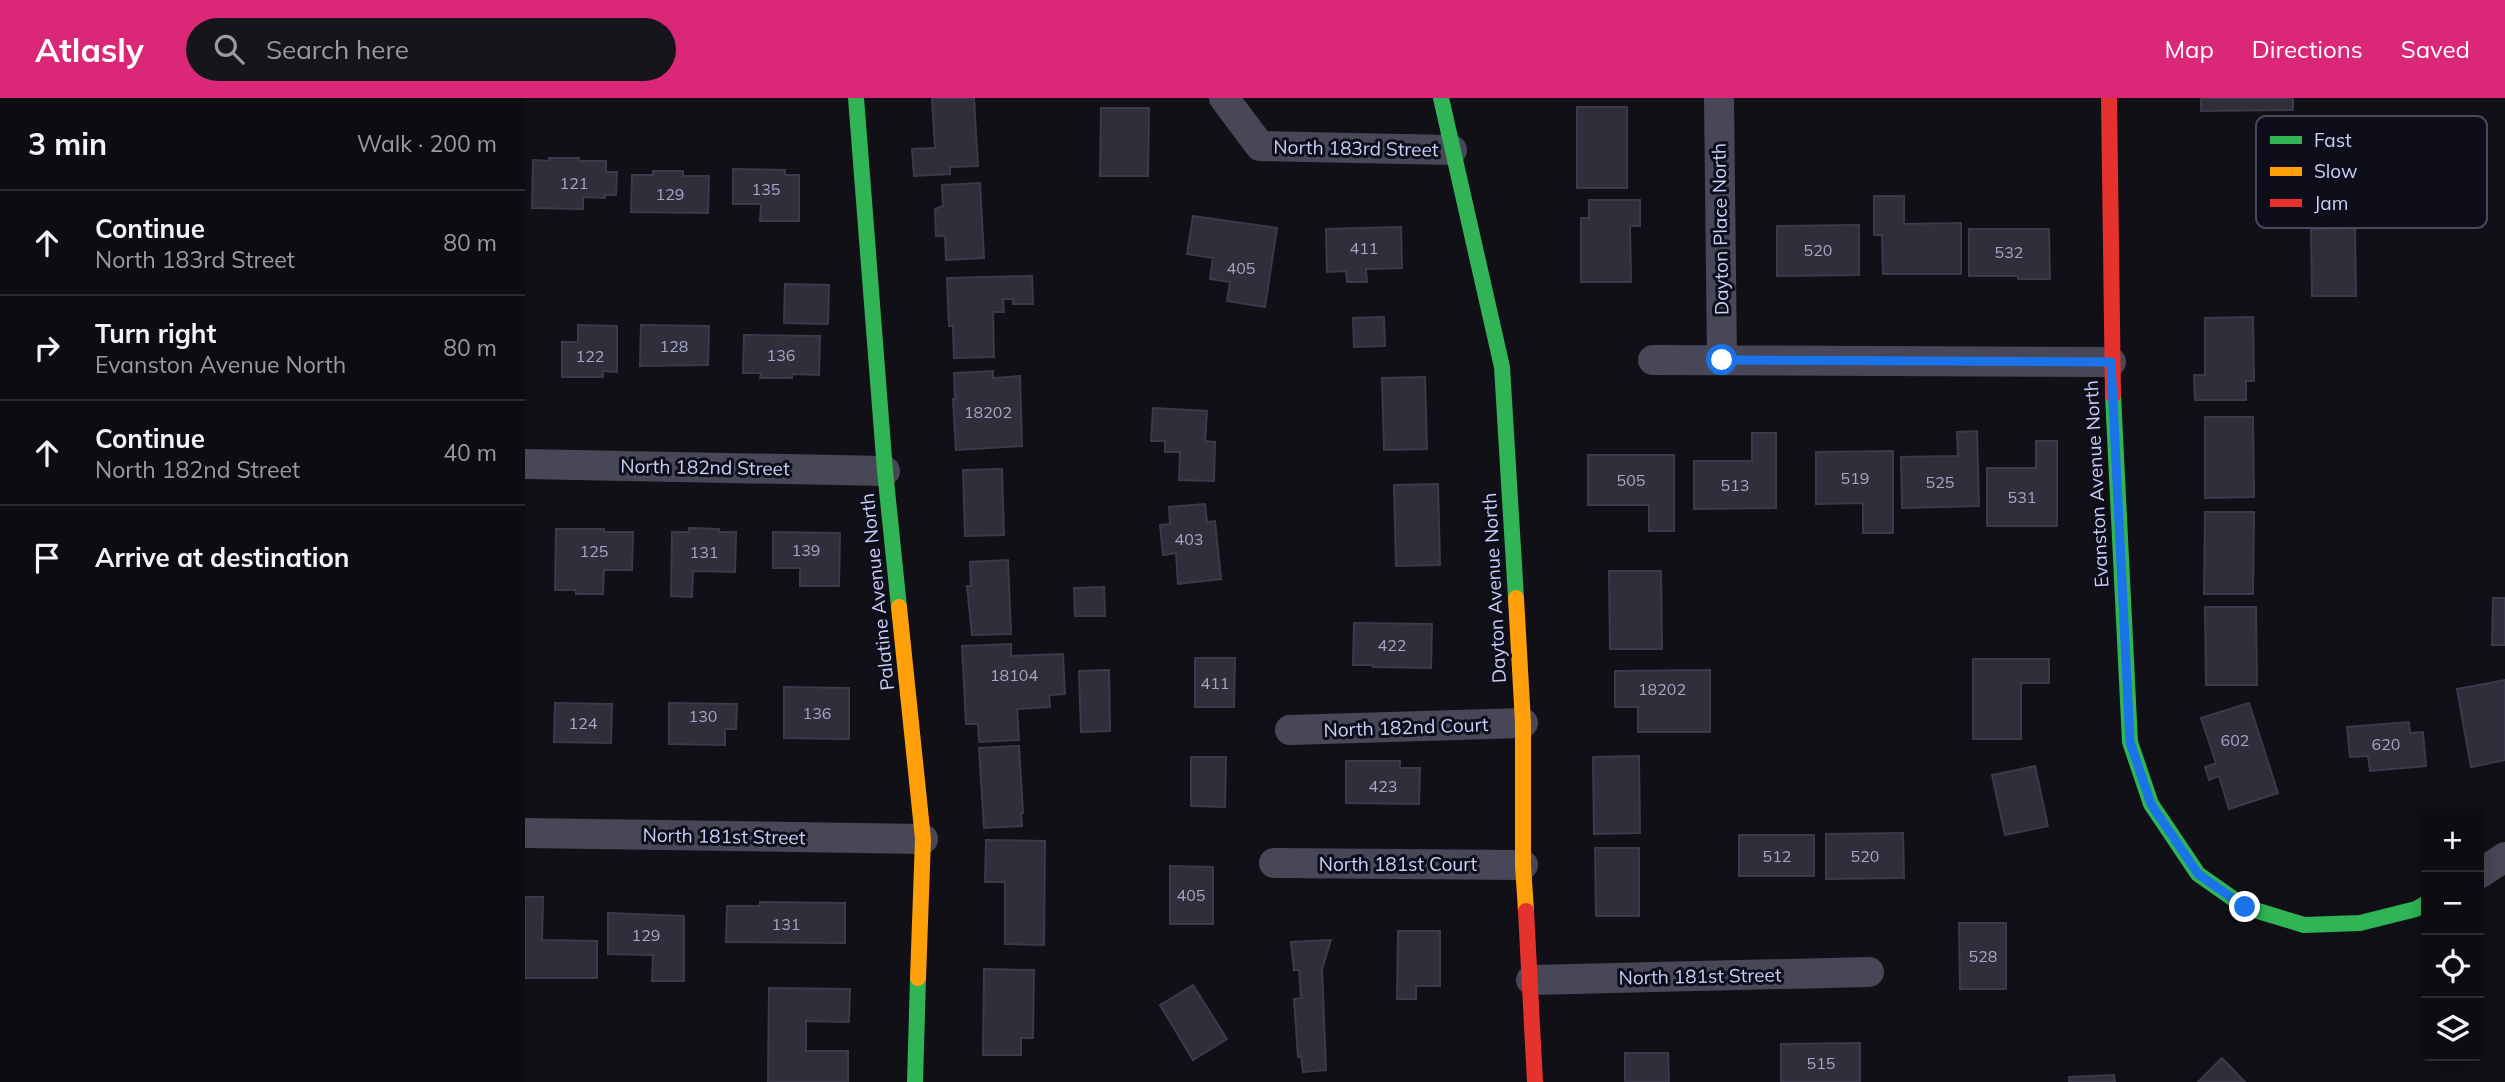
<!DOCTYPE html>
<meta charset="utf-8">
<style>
:root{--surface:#0d0c11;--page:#16151a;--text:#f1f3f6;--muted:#9a9b9f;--line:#2d2c31;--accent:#db2777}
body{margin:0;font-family:Mulish,sans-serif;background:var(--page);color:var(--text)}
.controls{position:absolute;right:21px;bottom:21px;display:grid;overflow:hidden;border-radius:7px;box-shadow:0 4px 18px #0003}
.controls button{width:63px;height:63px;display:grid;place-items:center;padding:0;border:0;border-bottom:2px solid var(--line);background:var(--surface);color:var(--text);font:35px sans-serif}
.stop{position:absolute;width:21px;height:21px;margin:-16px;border:5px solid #1a73e8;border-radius:50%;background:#fff}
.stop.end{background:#1a73e8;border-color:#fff;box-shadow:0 2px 7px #0008}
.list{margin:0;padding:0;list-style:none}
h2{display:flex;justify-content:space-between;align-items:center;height:91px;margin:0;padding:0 28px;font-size:30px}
h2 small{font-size:23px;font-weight:400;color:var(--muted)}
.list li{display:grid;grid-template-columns:46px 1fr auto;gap:21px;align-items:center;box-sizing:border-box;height:105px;padding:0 28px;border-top:2px solid var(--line)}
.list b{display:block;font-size:26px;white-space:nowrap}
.list p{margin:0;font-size:23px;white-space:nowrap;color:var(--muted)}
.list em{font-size:23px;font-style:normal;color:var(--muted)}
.icon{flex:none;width:38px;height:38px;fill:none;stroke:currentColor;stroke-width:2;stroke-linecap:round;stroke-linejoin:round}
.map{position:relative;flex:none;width:1980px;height:984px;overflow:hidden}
header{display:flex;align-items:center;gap:42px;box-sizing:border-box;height:98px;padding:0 35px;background:var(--accent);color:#fff}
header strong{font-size:33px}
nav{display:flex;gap:38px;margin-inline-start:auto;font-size:24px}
.search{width:490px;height:63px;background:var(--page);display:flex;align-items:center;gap:18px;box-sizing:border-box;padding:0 24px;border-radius:38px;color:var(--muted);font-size:26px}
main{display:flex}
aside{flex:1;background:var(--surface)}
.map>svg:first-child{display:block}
</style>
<header>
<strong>Atlasly</strong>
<div class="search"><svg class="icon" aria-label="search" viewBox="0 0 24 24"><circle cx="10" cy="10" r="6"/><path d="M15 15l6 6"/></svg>Search here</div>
<nav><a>Map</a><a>Directions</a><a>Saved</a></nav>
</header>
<main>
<aside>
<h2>3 min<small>Walk · 200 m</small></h2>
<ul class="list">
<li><svg class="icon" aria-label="ahead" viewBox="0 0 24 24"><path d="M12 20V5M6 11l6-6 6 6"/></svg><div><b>Continue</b><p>North 183rd Street</p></div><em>80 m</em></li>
<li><svg class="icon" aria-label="right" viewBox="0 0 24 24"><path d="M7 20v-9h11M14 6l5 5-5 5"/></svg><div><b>Turn right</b><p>Evanston Avenue North</p></div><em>80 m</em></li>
<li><svg class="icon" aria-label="ahead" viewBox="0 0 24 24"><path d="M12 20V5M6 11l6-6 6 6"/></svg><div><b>Continue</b><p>North 182nd Street</p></div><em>40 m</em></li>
<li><svg class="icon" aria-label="arrive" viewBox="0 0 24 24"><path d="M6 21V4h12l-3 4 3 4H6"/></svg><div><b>Arrive at destination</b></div></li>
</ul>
</aside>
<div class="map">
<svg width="1980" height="984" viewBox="0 0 1980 984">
<rect width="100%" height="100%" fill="#111017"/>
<path fill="#2f2e3a" stroke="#3c3a4a" stroke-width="2" d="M407,0H449L453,68L425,69V76L389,78L387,51L410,50Z
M1676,0H1768V12L1676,13Z
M1052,9H1102V90H1052Z
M576,10H624L623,78H575Z
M24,60H54V63H81V74H92L91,97H80V100L58,99V111L7,110L8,62L24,63Z
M208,71L260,72V77H274V123H235L236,106H208Z
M128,73H158V78H184L183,115L106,114L107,77H128Z
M455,85L459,160L421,162L420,138H411L410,111L418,108L417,87Z
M1349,98H1379V126L1436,125V176H1358L1357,137H1349Z
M1064,102H1115V128H1105L1106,184H1056V120H1064Z
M668,118L752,130L740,209L702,203L705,184L685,181L688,160L662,156Z
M1334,127V177L1252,178V128Z
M876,129L877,170L841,171L842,184H822L821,173L802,174L801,131Z
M1830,130L1831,198H1787L1786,131Z
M1444,131H1524L1525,181H1493V178H1444Z
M507,178L508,206H488V201H478L479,214H468L469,259L429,260L428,228H424L422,180Z
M260,186L304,187L303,226L259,225Z
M859,219L860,248L829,249L828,220Z
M1728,219L1729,283H1721V302H1670L1669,277H1680V220Z
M53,227L92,228V274L78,273V279H37V244H53Z
M116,227L184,228L183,267L115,268Z
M219,237L295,238L294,277L267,276V280H235L236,275H218Z
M468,273V280L495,278L497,348L431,352L428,301H430L429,275Z
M900,279L902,351L859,352L857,280Z
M628,310L682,313L680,343L690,344L689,383L654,382L655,354H640V343H626Z
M1680,319H1728L1729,399L1680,400Z
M1452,333L1454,408L1377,410L1376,359L1433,358L1432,334Z
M1227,335H1251V410L1169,411V363H1227Z
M1511,343H1532V428H1462V370H1511Z
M1368,353V435H1338V405L1291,406V354Z
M1063,357H1149V433H1124V407H1063Z
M477,371L479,437L440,438L438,372Z
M913,386L915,467L871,468L869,387Z
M680,406L682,424L690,423L696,481L653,486L651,455L638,457L635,427L645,426L644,409Z
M1680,414H1729L1728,496H1679Z
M164,430L194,431V434H211L210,474L168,473L167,499L146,498L147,434H164Z
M31,431H79V434H108L107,472H79L78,496H51V492H30Z
M248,434L315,435L314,488H275V470H248Z
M483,462L486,536L447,537L442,488H446L445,464Z
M1084,473H1136L1137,551H1085Z
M579,489L580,518H550L549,490Z
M1968,500H1980V547H1967Z
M1680,509H1731L1732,587H1681Z
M829,525L907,526L906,570L848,569V567H828Z
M486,546V558L538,556L540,596L524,597L525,609L492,611L494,642L454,644L453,626H441L437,548Z
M670,560H710L709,609H670Z
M1448,561H1524V585H1496V641H1448Z
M584,572L585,633L556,634L554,573Z
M1185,572V634H1113V609H1090V573Z
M1980,582V662L1946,669L1932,591Z
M259,589L324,590V641L259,640Z
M30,605L87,606L86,645L29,644Z
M144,605L212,606L211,631H200V647L144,646Z
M1724,605L1753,695L1704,711L1694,678L1684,682L1680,669L1691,665L1676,620Z
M1884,624L1885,635L1898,634L1901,668L1845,673L1843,658L1825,659L1822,629Z
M494,648L498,715H496L497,728L459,730L454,650Z
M1114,658L1115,735L1069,736L1068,659Z
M666,659H701L700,709L666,708Z
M821,663H875V670H895L894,706L821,705Z
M1510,668L1523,728L1480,737L1467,677Z
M1378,735L1379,780L1301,781V736Z
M1214,737H1289V778H1214Z
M461,742L520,743L519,847L480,846V784H460Z
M1070,750H1114V818H1071Z
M645,768L688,769V826H645Z
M0,799H18L17,842L72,843V880H0Z
M235,804L320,805V845L201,844L202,808H235Z
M83,815L159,818V883H127L128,857L83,856Z
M1434,825H1481V891H1435Z
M873,833H915V888H891V901H872Z
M806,842L797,871L801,972L778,974L776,958L773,959L769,901L776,900L774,872H769L766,844Z
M459,871L509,872L508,940H496V957H458Z
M668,887L702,941L668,962L635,907Z
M244,890L325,891L324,924L281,923V953H323V984H243Z
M1335,945V984H1256V946Z
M1100,955H1143L1144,984H1100Z
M1697,960L1720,984H1673Z
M1589,977L1590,984H1544V979Z"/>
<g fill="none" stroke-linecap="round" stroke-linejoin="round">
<path stroke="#474757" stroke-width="30" d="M699,0L735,48L927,52
M1194,0L1197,262
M1128,262L1586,264
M0,366L360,373
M765,632L998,625
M0,735L398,741
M749,765L998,767
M1954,776L1980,759
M1006,882L1344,874"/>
<path stroke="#30b455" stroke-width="16" d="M331,0L360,373L374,509
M916,0L977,269L991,500
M1588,297L1605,644L1626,706L1673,776L1720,809L1779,827L1835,825L1891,811L1901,805
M390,984L393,880"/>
<path stroke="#ff9f0a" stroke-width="16" d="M991,500L998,625V767L1001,813
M374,509L398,741L393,880"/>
<path stroke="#e5322d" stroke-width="16" d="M1584,0L1588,297
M1001,813L1010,984"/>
</g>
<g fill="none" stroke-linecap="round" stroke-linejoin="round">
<path stroke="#1a73e8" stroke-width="9" d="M1197,262L1586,264L1605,644L1626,706L1673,776L1720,809"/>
</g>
<g text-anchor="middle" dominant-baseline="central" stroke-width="6" stroke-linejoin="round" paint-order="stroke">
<g font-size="16" fill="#a6a6c9">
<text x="49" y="85">121</text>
<text x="241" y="91">135</text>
<text x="145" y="96">129</text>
<text x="839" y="150">411</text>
<text x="1293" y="152">520</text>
<text x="1484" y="154">532</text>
<text x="716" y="170">405</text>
<text x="149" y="248">128</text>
<text x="256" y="257">136</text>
<text x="65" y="258">122</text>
<text x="463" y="314">18202</text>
<text x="1330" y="380">519</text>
<text x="1106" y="382">505</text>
<text x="1415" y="384">525</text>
<text x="1210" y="387">513</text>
<text x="1497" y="399">531</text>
<text x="664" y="441">403</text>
<text x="281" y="452">139</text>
<text x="69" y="453">125</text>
<text x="179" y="454">131</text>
<text x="867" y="547">422</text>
<text x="489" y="577">18104</text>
<text x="690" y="585">411</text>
<text x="1137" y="591">18202</text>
<text x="292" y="615">136</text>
<text x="178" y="618">130</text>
<text x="58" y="625">124</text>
<text x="1710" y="642">602</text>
<text x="1861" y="646">620</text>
<text x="858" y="688">423</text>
<text x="1252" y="758">512</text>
<text x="1340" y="758">520</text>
<text x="666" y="797">405</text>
<text x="261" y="826">131</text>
<text x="121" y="837">129</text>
<text x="1458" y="858">528</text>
<text x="1296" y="965">515</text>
</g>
<g font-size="19" fill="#cdcef9" stroke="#0e0d1a">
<text transform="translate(831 50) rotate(1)">North 183rd Street</text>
<text transform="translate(1195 131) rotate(-91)">Dayton Place North</text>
<text transform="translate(180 369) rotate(1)">North 182nd Street</text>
<text transform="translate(1571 386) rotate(-93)">Evanston Avenue North</text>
<text transform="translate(969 490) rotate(-93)">Dayton Avenue North</text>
<text transform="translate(352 494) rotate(-96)">Palatine Avenue North</text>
<text transform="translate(881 629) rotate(-2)">North 182nd Court</text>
<text transform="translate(199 738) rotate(1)">North 181st Street</text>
<text x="873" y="766">North 181st Court</text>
<text transform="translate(1175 878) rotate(-1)">North 181st Street</text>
</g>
</g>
<rect x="1731" y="18" width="231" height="112" rx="10" fill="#0e0d1a" stroke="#47475d" stroke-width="2"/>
<rect x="1745" y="38" width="32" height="8" fill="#30b455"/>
<rect x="1745" y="69" width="32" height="9" fill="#ff9f0a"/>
<rect x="1745" y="101" width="32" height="8" fill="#e5322d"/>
<g font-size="19" fill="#cdcef9">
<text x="1789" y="49">Fast</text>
<text x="1789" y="80">Slow</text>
<text x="1789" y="112">Jam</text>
</g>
</svg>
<div class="controls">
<button>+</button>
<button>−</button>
<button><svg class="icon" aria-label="locate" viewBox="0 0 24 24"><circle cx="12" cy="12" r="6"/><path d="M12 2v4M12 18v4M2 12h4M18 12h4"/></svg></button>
<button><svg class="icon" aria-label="layers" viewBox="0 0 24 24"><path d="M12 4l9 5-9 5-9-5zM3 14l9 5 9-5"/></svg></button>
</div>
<div class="stop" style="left:1197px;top:262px"></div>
<div class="stop end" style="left:1720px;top:809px"></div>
</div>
</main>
